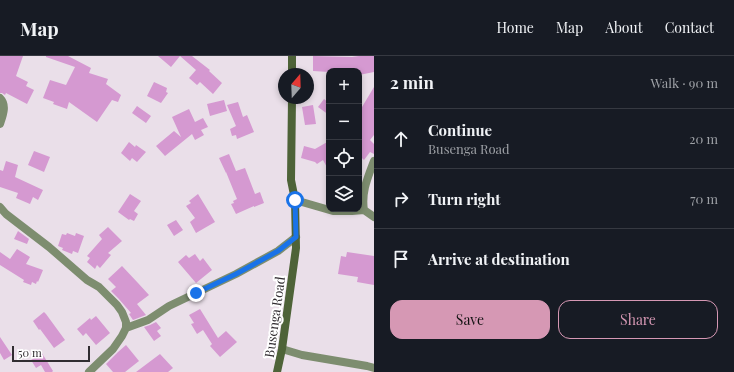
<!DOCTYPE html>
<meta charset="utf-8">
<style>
:root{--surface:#171b24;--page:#242831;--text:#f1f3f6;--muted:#9ea1a6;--line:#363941;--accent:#d698b4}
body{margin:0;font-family:"Playfair Display",serif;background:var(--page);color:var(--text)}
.controls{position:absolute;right:12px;top:12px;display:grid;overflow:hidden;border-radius:8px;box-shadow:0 2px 6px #0003}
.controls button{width:36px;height:36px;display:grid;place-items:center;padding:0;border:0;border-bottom:1px solid var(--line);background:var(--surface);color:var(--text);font:20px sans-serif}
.compass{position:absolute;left:278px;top:12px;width:36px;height:36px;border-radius:50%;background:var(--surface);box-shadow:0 2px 6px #0003;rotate:19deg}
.scale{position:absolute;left:12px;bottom:10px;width:78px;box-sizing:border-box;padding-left:4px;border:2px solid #312d31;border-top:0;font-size:11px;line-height:14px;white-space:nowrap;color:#312d31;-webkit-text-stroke:3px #fff;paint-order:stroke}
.stop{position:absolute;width:12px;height:12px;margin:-9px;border:3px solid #1a73e8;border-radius:50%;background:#fff}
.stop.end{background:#1a73e8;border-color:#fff;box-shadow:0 1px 4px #0008}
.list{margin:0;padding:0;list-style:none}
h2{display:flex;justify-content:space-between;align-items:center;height:52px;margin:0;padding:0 16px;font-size:17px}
h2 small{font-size:13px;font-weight:400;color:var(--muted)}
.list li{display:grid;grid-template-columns:26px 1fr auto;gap:12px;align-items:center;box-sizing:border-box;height:60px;padding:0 16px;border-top:1px solid var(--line)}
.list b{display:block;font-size:15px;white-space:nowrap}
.list p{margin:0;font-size:13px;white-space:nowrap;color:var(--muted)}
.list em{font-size:13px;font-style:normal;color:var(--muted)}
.actions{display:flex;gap:8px;padding:12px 16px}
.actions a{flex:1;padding:9px 0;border:1px solid var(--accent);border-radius:12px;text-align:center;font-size:14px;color:var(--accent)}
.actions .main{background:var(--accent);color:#111}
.icon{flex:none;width:22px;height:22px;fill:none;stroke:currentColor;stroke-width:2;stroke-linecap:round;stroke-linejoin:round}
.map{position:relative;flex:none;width:374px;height:316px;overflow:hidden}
header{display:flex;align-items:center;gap:24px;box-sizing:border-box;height:56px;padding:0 20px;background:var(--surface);border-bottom:1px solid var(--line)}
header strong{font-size:19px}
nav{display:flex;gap:22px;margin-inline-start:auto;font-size:14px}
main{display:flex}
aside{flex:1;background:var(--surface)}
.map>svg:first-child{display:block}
</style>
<header>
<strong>Map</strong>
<nav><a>Home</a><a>Map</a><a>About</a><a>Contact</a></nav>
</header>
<main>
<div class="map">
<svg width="374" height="316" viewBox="0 0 374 316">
<rect width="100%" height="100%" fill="#eadfe9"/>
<path fill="#d599d1" d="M0,0H23L16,20L28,26L26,30L34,34L27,48L6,37L5,39L2,37H0Z
M46,0H68L91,12L89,17L108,23L106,28L121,39L118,46L112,44L97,66L69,46L67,53L53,48L54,46L43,42L50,24L66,29L75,11L46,1Z
M158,0H192L210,14L209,15L222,27L213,38L200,26L197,29L189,22L196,14L180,0L171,11Z
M313,0L352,1L359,0H374V16L359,19V15H329V16L313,15Z
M154,26L167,32L166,36L168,37L161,47L147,40Z
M374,31V79L370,84L374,88V98L370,96L364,104L359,99V56Z
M324,43L329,47V59L318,51Z
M224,44L227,55L210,60L207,48Z
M238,46L243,61L247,59L254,76L237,83L236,79L232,80L230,73L236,70L227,49Z
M313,49L316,68L305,69L302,51Z
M137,50L151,60L146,67L132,57Z
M189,53L195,66L203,62L208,71L201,74L204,79L195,84L192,78L165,100L156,90L174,75L181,81L172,61Z
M329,85V115L323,104L317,108L315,106L301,102L304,90L315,93Z
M129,86L135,91L136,89L146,96L137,106L132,102L130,105L121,97Z
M34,95L50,101L44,116L28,109Z
M229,98L236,115L245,112L255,138L260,136L264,147L254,151V150L236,158L231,148L234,147L233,145L237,143L226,116V117L219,102Z
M6,105L18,109L15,121L43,134L38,144L33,141L30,148L16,142L18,137L0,131V114L3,115Z
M130,138L141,145L134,155L138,158L134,165L130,163L129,164L118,156Z
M198,138L215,166L196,177L190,166L195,162L186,150L191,147L189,145Z
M176,164L183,174L174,180L167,169Z
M108,171L122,185L108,197L111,199L100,212L97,209L95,213L87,206L90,202L87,200L102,183L99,179Z
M18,175L29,183L27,188L14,183Z
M67,177L75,180L76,177L84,180L78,197L73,195L72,198L62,194L63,192L58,190L62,178L66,179Z
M17,193L30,201L26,208L43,214L38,226L37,225L36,228L32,226L31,229L23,226L24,224L0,209V196L10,203Z
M347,196L374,200V229L357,226L358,221L338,218L341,200L346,201Z
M195,198L200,205L203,202L212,214L196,227L178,206L186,199L189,202Z
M122,210L138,227L149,239L137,248L146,259L133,264L129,258L131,257L118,242L111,235L116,231L108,223Z
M200,253L218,282L226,275L237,286L220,301L210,290L212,288L203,274L197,278L191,268L194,267L189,259Z
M44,256L46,258L65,284L54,292L40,273L39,274L33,265Z
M96,260L110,277L96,289L86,277L83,280L77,273L90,262L91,264Z
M156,266L161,272L157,275L161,280L154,285L144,271L150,269Z
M0,281L12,299L4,304L0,297Z
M126,289L139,305L125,316H113L106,308L118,296Z
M40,294L53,315L52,316H45L41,309L36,312L31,304L36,301L33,298Z
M160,298L173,312L168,316H136Z"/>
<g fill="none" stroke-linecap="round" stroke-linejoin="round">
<path stroke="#7d8d6f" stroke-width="8" d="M0,42C7,49 3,59 0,68
M374,105C368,121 361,136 364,154L374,161
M295,144L333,155H352L364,154
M0,151L6,158L49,191L87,224L99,231L117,249L122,256L126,266V272L122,280L113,293L89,316
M126,272L148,264L169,250L236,218L278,195L296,181
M282,293L302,299L367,310L374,312"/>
<path stroke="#4e6338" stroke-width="8" d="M292,18V0
M277,316L282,293L296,192L295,144L291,124L292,42"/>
</g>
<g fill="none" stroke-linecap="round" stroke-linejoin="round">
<path stroke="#1a73e8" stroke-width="5" d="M196,237L236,218L278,195L296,181L295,144"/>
</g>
<g text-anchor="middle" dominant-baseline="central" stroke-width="4" stroke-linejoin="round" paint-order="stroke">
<g font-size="13" fill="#312d31" stroke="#fff">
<text transform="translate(274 261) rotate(-82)">Busenga Road</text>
</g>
</g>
</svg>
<div class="controls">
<button>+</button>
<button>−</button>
<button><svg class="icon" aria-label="locate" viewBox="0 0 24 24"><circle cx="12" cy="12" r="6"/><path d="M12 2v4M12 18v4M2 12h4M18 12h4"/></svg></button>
<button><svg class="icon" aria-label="layers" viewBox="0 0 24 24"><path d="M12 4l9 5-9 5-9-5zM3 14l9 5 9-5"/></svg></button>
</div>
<svg class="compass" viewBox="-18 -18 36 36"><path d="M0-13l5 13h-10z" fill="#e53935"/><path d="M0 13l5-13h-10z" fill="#9ea1a6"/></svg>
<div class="scale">50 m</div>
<div class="stop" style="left:295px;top:144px"></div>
<div class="stop end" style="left:196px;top:237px"></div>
</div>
<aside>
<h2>2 min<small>Walk · 90 m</small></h2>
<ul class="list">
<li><svg class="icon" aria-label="ahead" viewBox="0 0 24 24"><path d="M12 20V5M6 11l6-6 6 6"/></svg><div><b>Continue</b><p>Busenga Road</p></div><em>20 m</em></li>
<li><svg class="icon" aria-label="right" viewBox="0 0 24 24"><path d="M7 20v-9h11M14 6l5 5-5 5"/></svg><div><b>Turn right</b></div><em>70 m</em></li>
<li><svg class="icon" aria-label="arrive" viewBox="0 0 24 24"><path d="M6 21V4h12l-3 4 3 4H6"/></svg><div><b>Arrive at destination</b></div></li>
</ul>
<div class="actions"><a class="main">Save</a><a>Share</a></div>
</aside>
</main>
